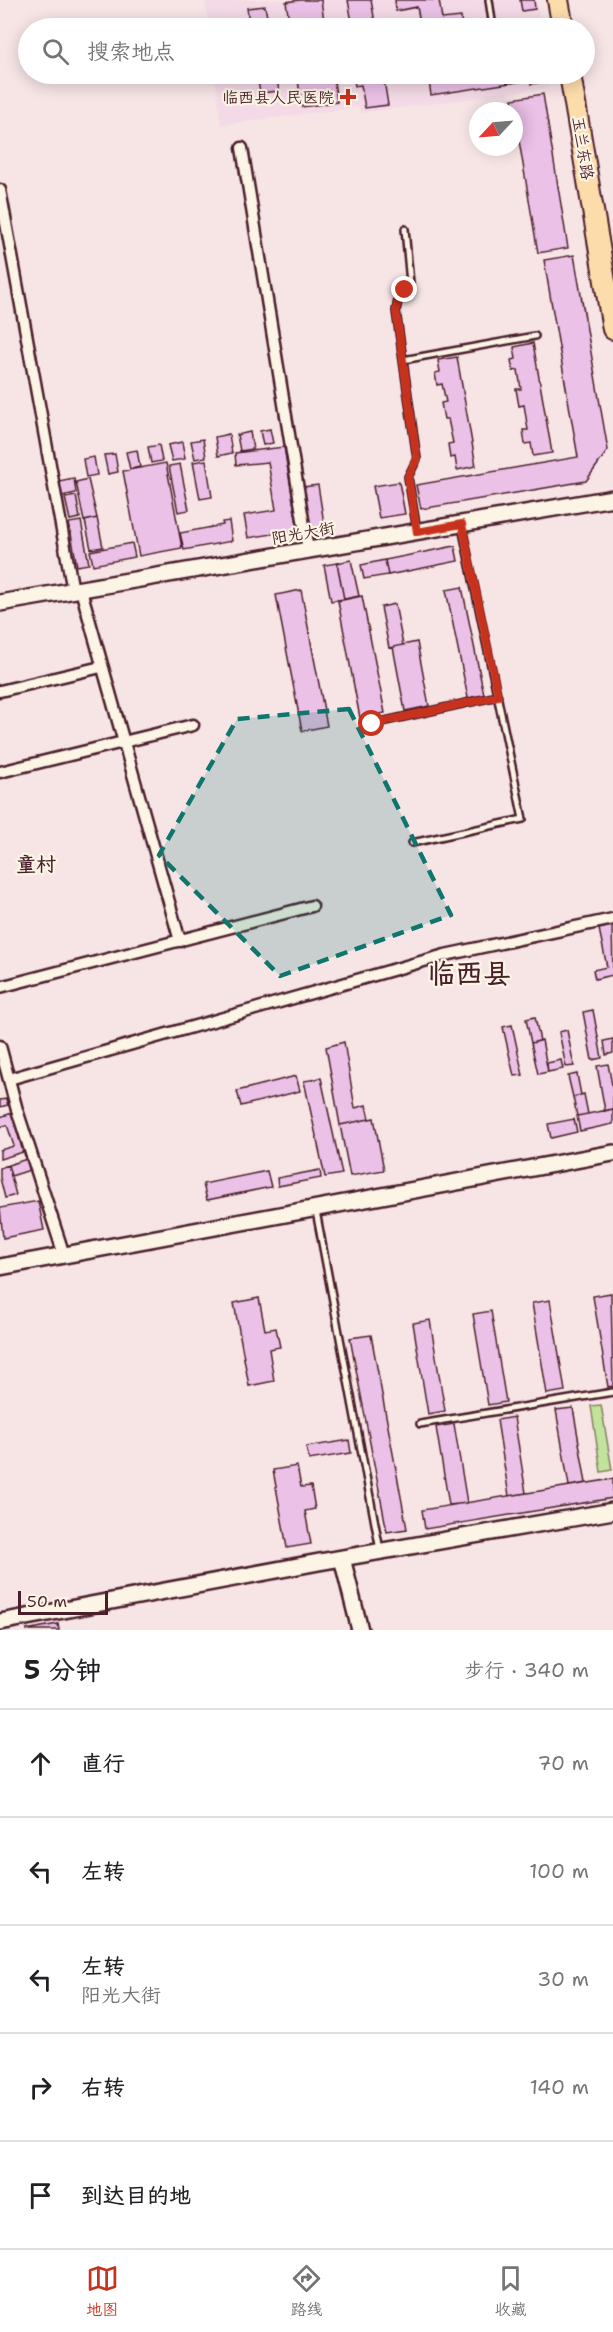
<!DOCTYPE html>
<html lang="zh">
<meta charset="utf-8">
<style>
:root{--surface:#fff;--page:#f6f6f6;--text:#202124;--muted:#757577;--line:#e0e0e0;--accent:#c8321e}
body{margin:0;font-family:"Shantell Sans","LXGW WenKai TC",sans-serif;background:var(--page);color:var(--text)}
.compass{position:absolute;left:469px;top:102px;width:54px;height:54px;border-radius:50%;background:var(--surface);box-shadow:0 3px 15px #0003;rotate:244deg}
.scale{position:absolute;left:18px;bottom:15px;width:90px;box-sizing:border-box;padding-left:6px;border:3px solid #4a1f2b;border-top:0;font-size:16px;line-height:21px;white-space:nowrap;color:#4a1f2b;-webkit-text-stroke:4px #fcf5e5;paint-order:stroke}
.stop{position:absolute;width:18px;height:18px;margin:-14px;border:4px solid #c8321e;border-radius:50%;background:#fff}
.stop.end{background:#c8321e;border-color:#fff;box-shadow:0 2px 6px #0008}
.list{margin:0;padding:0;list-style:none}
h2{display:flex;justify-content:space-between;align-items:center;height:78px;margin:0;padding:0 24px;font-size:26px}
h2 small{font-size:20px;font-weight:400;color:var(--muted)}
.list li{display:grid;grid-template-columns:39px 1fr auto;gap:18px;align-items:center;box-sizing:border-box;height:108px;padding:0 24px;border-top:2px solid var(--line)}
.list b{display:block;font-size:22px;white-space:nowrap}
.list p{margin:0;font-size:20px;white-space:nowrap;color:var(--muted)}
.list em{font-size:20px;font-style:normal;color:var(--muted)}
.icon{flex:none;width:33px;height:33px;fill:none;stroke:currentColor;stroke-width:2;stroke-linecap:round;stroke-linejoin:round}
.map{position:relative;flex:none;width:613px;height:1630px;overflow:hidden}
.search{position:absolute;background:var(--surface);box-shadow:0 3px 15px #0003;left:18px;right:18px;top:18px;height:66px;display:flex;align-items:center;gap:15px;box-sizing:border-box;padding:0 21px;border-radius:33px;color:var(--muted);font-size:22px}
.sheet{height:618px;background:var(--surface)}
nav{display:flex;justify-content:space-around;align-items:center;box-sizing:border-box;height:84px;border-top:2px solid var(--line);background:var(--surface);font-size:16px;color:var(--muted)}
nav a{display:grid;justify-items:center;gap:3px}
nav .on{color:var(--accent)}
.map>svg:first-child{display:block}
</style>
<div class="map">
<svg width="613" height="1630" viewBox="0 0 613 1630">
<rect width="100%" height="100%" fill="#f7e5e6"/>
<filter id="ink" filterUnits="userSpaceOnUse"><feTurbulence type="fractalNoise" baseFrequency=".0167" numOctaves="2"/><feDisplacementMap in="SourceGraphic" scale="12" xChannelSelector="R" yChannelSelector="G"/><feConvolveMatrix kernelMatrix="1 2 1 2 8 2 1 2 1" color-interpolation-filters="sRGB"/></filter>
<g filter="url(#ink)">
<path fill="#f3dae6" d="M205,0H537L541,28H209Z
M215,74H547L549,88L360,113L358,107L221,125Z"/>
<path fill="#c1e39c" stroke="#868164" stroke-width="1.5" d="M601,1405L612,1470L601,1472L591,1406Z"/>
<path fill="#ebc1e7" stroke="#4a1f2b" stroke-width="1.5" d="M300,0H321L325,28H282L281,21L289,20L286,2Z
M348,0H371L376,28H353Z
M395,0H439L442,19L461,17L462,28H421L417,7L396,11Z
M520,0H534L535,9L522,11Z
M265,6L269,28H250L247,8Z
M257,74H276L279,91L260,93Z
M297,74H333L337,102L302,107Z
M353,74H383L388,105L365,108L361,85L355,86Z
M428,74H546L547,81L531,84V80L431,95Z
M543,94L568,248L538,253L512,99Z
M574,255L608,450L586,481L421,509L416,485L578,457L544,260Z
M533,343L552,453L533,456L531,443L525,444L523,430H528L524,405L519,406L516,389H521L518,370L513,371L511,360L516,359L514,347Z
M457,357L476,466L457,470L455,457L450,458L448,444L453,443L448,419H444L441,403L446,402L442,384L437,385L435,373L440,372L438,360Z
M270,429L273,443L263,445L260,431Z
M250,432L253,449L240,451L237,435Z
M229,434L232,453L218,456L215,437Z
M203,439L206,457L195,459L191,441Z
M182,442L185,459L172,461L168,445Z
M159,445L162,461L151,463L148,447Z
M284,447L298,530L248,538L244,515L276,510L268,462L236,465L235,453Z
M137,450L140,467L130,469L126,452Z
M115,454L118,472L108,474L104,455Z
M94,457L97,475L86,477L83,459Z
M206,460L212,497L200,499L193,462Z
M166,463L182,548L139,556L123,471Z
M180,464L189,510L178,512L169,466Z
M74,478L76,493L62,496L59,481Z
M88,479L97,518L84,521L76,482Z
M399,482L405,514L379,518L373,486Z
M318,485L325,530L310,532L303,487Z
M76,496L80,518L70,520L65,498Z
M97,518L103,547L91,549L85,521Z
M81,521L89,564L77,566L69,523Z
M229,521L232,541L184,550L180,533L223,525L222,522Z
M132,543L135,557L93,565L90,551Z
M455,546L458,561L388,575L385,560Z
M351,560L359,596L344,599L337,563Z
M385,560L388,575L364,579L361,565Z
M337,563L344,599L331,601L324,565Z
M462,587L484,695L468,698L446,590Z
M301,590L327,726L302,731L276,595Z
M362,596L385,713L360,718L338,601Z
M395,604L403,645L389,648L381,607Z
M417,642L429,706L405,711L393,647Z
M612,926L613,975L595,979L593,970L607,967L599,929Z
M593,1010L602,1058L592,1060L583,1012Z
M535,1017L540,1041L531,1043L526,1019Z
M512,1025L523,1075L514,1076L503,1027Z
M567,1030L574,1066L566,1067L559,1032Z
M613,1039V1053L606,1055L604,1041Z
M542,1040L548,1072L538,1074L531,1043Z
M344,1042L355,1108L366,1105L369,1119L340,1125L326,1047Z
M561,1060L563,1069L548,1072L547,1063Z
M608,1064L613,1090V1109L605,1111L597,1066Z
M577,1074L581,1095L573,1097L568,1076Z
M296,1076L300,1091L241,1106L237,1091Z
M321,1078L342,1174L325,1177L304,1081Z
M584,1094L588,1114L577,1116L573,1097Z
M6,1099L8,1105L0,1107V1100Z
M613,1109V1124L580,1131L577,1116Z
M12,1113L23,1152L0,1159V1150L14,1146L7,1125L0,1127V1117Z
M374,1118L384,1170L350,1176L340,1125Z
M574,1119L577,1132L551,1138L548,1124Z
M27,1159L30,1170L11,1176L8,1165Z
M8,1165L16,1195L5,1198L0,1178V1168Z
M320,1170L321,1178L278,1186L277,1178Z
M267,1171L271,1187L207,1200L203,1184Z
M38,1201L44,1230L3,1238L0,1208Z
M611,1293L613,1386L608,1387L593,1296Z
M259,1298L265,1330L276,1328L280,1347L269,1349L274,1381L249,1386L234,1303Z
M550,1300L565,1391L547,1394L532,1303Z
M491,1311L506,1402L488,1405L473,1314Z
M430,1320L445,1411L428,1414L413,1323Z
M371,1335L407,1529L387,1532L350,1338Z
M573,1408L586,1483L569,1486L556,1410Z
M514,1417L526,1493L509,1496L497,1420Z
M454,1424L467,1503L449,1505L436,1427Z
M349,1440L351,1453L309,1460L306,1447Z
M297,1466L301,1487L311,1486L315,1509L305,1511L311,1544L287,1548L273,1470Z
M613,1479V1498L425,1529L422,1510Z
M58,1624L59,1630H26Z"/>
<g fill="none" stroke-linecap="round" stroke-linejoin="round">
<g stroke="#4a1f2b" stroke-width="10">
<path id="lane" d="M489,0L493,28
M509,28L557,22
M405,229L410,283L398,300L396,311L417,459L408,477L417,530
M403,360L535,336
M372,724L498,696
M412,843L523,819L462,527
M316,1211L380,1550
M420,1424L613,1392"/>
</g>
<g stroke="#4a1f2b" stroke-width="15">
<path id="street" d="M242,148L308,550
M0,190L73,591
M81,590L180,941
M0,691L101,667
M0,772L193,725
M0,987L312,906
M0,1046L17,1110L64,1255
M9,1079L445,955L613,919"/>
</g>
<g stroke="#4a1f2b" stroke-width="20">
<path id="secondary" d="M0,603L613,498
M0,1267L613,1153
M342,1558L360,1630
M0,1622L319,1562L613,1511"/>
</g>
<g stroke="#4a1f2b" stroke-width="24">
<path id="highway" d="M558,0L563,28
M570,74L613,329"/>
</g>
<use href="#lane" stroke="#fcf5e5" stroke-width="5"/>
<use href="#street" stroke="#fcf5e5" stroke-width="10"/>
<use href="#secondary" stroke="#fcf5e5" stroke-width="15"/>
<use href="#highway" stroke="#fddcac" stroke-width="20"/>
</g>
</g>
<g fill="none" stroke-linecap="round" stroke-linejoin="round" filter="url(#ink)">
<path stroke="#c8321e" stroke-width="8" d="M372,724L498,696L462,524L417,532L408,477L417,459L396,311L398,300L405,290"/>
</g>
<path fill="#0f766e" fill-opacity="0.2" stroke="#0f766e" stroke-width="4.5" stroke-dasharray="12 8" stroke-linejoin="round" d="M349,709L451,915L280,976L159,855L237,719Z"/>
<path fill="#c8321e" stroke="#fcf5e5" stroke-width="2" d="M345 88h6v6h6v6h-6v6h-6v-6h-6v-6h6z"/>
<g text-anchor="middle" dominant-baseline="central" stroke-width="4.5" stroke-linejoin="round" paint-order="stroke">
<g font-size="16" fill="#4a1f2b" stroke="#fcf5e5" text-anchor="end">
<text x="334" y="97">临西县人民医院</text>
</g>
<g font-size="16" fill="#4a1f2b" stroke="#fcf5e5">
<text transform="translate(583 148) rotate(81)">玉兰东路</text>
<text transform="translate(303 533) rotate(-10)">阳光大街</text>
</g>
<g font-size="20" font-weight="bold" fill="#4a1f2b" stroke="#fcf5e5">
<text x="36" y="864">童村</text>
</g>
<g font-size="28" font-weight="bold" fill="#4a1f2b" stroke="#fcf5e5">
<text x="469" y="973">临西县</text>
</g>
</g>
</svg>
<svg class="compass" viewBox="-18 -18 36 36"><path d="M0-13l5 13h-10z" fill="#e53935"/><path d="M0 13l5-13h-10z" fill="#757577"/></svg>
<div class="scale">50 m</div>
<div class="stop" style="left:372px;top:724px"></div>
<div class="stop end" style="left:405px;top:290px"></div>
<div class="search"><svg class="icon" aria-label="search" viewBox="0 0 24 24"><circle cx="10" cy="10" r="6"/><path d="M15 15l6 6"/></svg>搜索地点</div>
</div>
<section class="sheet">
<h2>5 分钟<small>步行 · 340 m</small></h2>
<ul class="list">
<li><svg class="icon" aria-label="ahead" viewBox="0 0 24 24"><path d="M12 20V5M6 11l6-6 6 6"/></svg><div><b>直行</b></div><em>70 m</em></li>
<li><svg class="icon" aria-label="left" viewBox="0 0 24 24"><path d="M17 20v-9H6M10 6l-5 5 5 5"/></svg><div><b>左转</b></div><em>100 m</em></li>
<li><svg class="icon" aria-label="left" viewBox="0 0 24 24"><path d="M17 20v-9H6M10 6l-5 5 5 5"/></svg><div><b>左转</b><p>阳光大街</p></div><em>30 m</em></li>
<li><svg class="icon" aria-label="right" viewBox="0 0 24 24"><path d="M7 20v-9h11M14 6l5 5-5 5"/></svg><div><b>右转</b></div><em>140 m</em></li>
<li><svg class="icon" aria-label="arrive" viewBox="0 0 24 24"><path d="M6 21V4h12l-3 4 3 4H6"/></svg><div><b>到达目的地</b></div></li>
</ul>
</section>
<nav>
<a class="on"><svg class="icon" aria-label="map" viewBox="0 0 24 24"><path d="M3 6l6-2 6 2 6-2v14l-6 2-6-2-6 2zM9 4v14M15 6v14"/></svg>地图</a>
<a><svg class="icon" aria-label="directions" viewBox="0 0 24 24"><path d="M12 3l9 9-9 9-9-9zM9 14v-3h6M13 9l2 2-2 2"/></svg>路线</a>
<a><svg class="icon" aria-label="saved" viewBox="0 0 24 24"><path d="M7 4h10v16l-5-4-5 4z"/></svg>收藏</a>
</nav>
